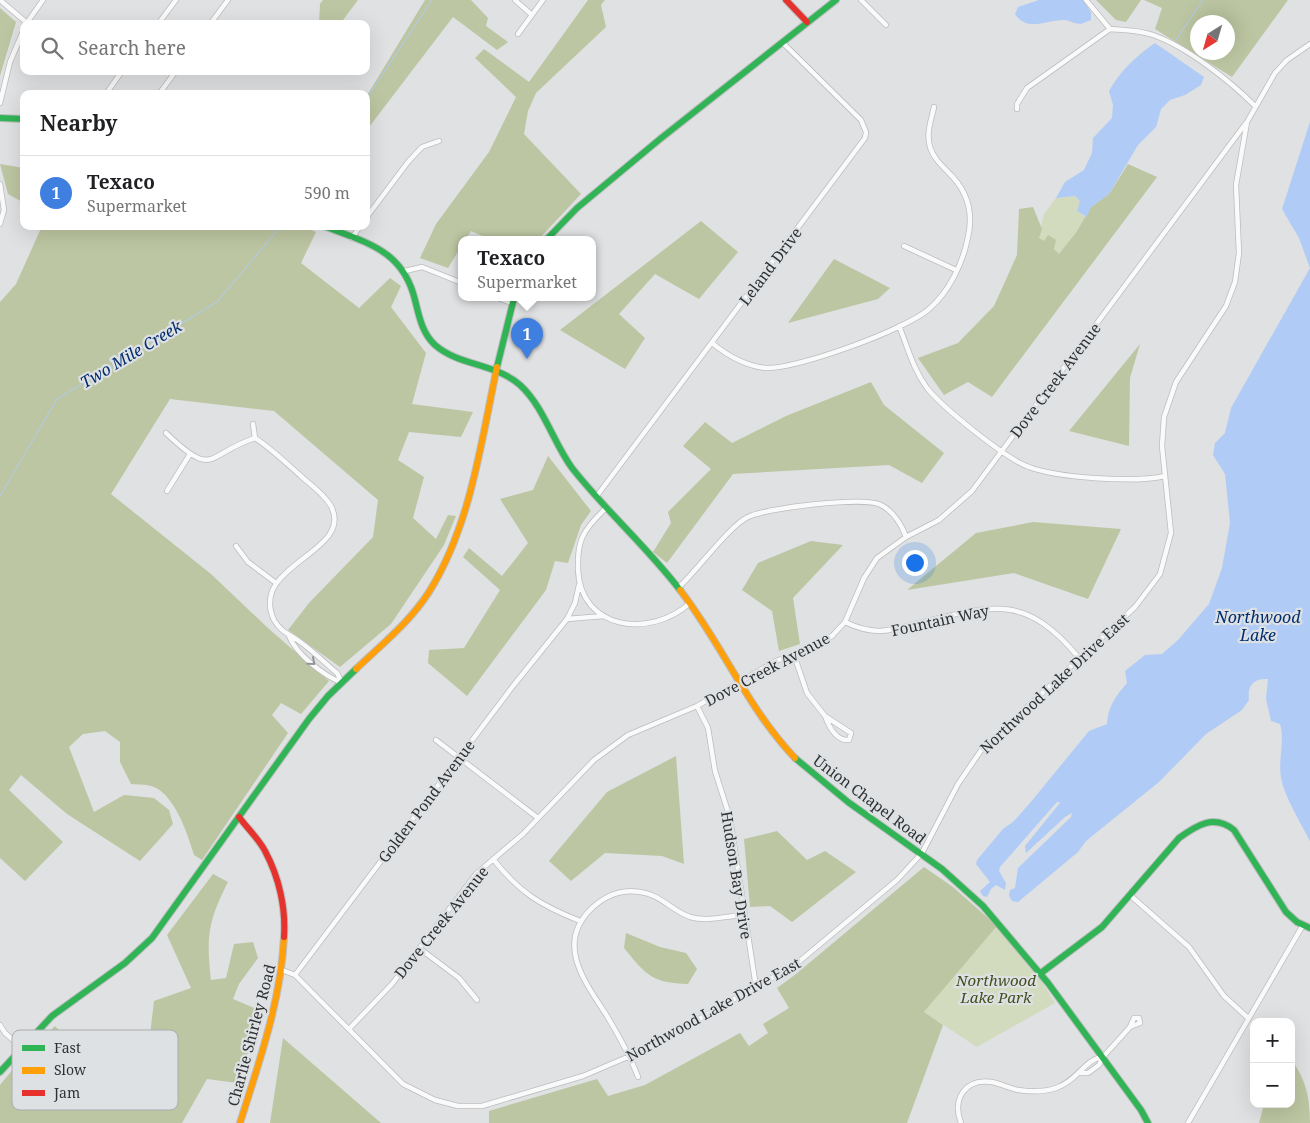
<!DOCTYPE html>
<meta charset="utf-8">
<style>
:root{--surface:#fff;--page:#f6f6f6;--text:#202124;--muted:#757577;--line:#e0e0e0;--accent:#6d6e6f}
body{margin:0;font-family:"Noto Serif",serif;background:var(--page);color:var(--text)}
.controls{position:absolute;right:15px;bottom:15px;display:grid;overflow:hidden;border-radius:10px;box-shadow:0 5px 20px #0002}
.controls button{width:45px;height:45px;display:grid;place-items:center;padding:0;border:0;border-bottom:1px solid var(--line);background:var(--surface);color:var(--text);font:25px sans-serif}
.compass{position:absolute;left:1190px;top:15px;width:45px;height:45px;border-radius:50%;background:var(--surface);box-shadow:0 5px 20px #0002;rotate:217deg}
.you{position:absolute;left:914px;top:562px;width:18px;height:18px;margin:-12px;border:4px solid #fff;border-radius:50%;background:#1a73e8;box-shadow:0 0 0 8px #1a73e833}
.badge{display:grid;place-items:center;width:32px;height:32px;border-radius:50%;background:var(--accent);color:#fff;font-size:16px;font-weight:700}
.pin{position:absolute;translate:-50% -41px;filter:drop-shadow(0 1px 2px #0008)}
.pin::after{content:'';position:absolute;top:26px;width:18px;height:15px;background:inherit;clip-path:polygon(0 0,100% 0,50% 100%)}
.popup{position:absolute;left:458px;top:236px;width:138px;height:65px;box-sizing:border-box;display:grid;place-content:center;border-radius:10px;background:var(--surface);filter:drop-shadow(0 1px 4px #0005);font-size:16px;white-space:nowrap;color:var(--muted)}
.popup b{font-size:19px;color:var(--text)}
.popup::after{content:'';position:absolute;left:50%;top:100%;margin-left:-10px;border:10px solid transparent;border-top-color:var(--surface)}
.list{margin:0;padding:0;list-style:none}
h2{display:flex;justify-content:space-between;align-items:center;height:65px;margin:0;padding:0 20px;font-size:21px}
h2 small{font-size:16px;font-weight:400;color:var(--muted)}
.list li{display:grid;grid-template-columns:32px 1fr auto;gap:15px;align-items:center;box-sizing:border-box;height:75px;padding:0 20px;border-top:1px solid var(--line)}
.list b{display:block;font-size:19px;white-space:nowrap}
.list p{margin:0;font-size:16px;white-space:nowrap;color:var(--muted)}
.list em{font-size:16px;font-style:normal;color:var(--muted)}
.icon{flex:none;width:28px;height:28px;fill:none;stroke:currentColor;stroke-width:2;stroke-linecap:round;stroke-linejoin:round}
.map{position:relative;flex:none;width:1310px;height:1123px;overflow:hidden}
.search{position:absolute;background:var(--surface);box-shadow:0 5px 20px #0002;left:20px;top:20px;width:350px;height:55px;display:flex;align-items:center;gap:12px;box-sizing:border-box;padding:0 18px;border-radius:10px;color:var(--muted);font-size:19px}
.panel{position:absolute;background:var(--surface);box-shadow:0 5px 20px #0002;left:20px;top:90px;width:350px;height:140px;border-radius:10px}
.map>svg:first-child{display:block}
</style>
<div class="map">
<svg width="1310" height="1123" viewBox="0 0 1310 1123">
<rect width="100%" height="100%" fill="#dfe1e3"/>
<path fill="#d3dbbe" d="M1075,196L1081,201L1077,211L1087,217L1059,254L1038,238L1044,214L1056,198Z
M997,926L1015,939L1055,1003L977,1047L924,1012Z"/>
<path fill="#bdc6a2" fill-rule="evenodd" d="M323,0H358L340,24H319L320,4Z
M425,0H471L488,18L486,26L508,42L497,50L453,17L366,131V97Z
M588,0H605L601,5L606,27L536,93L528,111L524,134L581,194L538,240H492L471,231L465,240H462V245L448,268L420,258L436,224L489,152L516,97L475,58L484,49L529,82Z
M1096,0H1141L1126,22L1116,20Z
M1144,0H1288L1232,77L1155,29L1162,8ZM1198,22H1228V52H1198Z
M0,8L16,22L0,76Z
M0,164L24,168V203L8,194Z
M1128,164L1157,177L992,397L968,382L944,395L918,358L958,343L994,306L1017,255L1019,209L1033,207L1042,229L1039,238L1044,241L1048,235L1056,240L1054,249L1059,254L1077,231L1091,207L1109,194Z
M701,221L738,252L699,299L655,274L619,314L645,338L625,369L560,330Z
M42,226H302L316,232L301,263L359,308L390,278L401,286L391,307L426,353L412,404L473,412L461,437L409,432L398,460L424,477L413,518L436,539L448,515L456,516L444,545L391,624L340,667L288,630L309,603L373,537L378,500L274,411L170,399L111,494L211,574L269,629L329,681L301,714L281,703L272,715L288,733L202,860L194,855C188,835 174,792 151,786C145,784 137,785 131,784L120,762V742L105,731L83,734L69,747L94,812L124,795L154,798L169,810L173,824L140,861L67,814L21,775L9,790L63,842L25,881L0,858V302L16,284Z
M834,259L890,288L878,299L788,323Z
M1140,344L1130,378L1129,446L1069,431Z
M871,382L884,405L944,453L922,483L889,465L733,474L667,563L653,552L671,523L668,512L711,469L683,446L705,422L732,443L786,416Z
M548,456L591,511L581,525L568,563L555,561L546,590L467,696L428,663L429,650L464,648L500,590L463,557L469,548L502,576L528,543L500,499L533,490Z
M1033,522L1121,529L1088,599L1014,573L907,590L976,533Z
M811,541L843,545L793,598L800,644L779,651L772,611L742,590L758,563Z
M676,756L684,864L662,856L605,853L571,881L549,861L607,792Z
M777,831L807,860L825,851L856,872L792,922L770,906L750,907L744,839Z
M924,867L953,887L997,926L924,1012L943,1025L907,1123H489V1111L597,1079L608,1096L645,1085L740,1033L749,1046L768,1033L763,1024L789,1008L777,988L796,974Z
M213,874L228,882C208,921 206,938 211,980L226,978L234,944L253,942L258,958L239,984L233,999L261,1011L238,1083L207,1079L182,1123H0V1085L23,1057L55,1026L80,1053L103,1062L150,1035L154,1001L191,988L167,935Z
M626,933L660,947L686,953L697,969L688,984C652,983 646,975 624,948Z
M283,1038L381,1123H270Z
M1291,1059C1306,1080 1310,1097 1310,1123H1259L1264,1104H1291Z"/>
<path fill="#b0cbf5" d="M1039,0H1083L1091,12V20L1081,24C1075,24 1071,21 1065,20C1047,19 1028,33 1015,14L1018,7Z
M1155,43L1204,77L1201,85L1185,95L1170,100L1161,109L1156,127L1138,145L1109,194L1091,207L1087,217L1077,211L1080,201L1075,196L1056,198L1065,182L1084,170L1092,153L1093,138L1112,118L1113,105L1109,91C1120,71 1136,56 1155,43Z
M1310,122V841C1301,823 1285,798 1281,778C1278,759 1285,741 1280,724L1271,721L1266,699L1268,679C1253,678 1247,686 1249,700L1242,710L1206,734L1159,782L1086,841L1078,852L1018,902L1012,901L1009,896L1010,890L1015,888L1018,868L1071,817L1072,813L1065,817L1026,853L1025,846L1059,804L1060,802H1057L1000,867L999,871L1006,883L1005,890L996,885L991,889L987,897L983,896L980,891L990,882L976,864L977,860L1003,829L1013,822L1030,803L1089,731L1107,724C1108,706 1116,696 1127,683L1125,671L1145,655L1162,654L1178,640L1209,604L1222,568L1230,523L1225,474L1213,455L1215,443L1225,433L1231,408L1310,268L1299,238L1282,209Z"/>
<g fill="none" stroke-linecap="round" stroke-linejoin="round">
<path stroke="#b0cbf5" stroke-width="1" d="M1175,41L1203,0
M366,99L432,0
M0,496L57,399L217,302L281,226"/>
<g stroke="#bcbdbe" stroke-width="6">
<path id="street" d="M0,0L27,23
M515,0L532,15
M861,0L886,25
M1086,0L1110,29C1125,30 1139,30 1153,35C1187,47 1229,80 1255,106
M26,24L43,0
M158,24L176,0
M210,24L228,0
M518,34L543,0
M106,94L122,71
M159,94L176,71
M0,103L10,62L24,29
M1017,109V104L1027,88L1110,29
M0,184L4,210L0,224
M366,218L408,162L422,147L439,141
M352,238L360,226
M904,246L956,270
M405,271L422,267L462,283
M498,298L512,303
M899,326C908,348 913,369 927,388C943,408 1006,459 1029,467C1058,478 1135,483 1165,476
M712,343C728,356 745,366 766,368C795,370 907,329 929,309C949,292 963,263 968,237C974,211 967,190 948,172C941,165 933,157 930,147C926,133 931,121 934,107
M253,424L255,438C272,449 286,463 302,477C312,486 324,494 331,506C355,553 248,564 274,620C280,631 290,635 299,641C313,651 325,663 337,673L342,683
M166,433C215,480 206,454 255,438
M167,491L190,454
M596,497L865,138L866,132L861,120L782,42
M605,509C597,517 588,525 583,536C578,546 578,558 578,569C580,630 650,639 690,603
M236,546L248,562L276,583
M678,588C697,571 729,526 748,517C766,508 864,496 881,505C893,511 902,525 906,537
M567,619L575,603L579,585
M845,622C872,635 886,632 915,624C989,606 1024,591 1079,658
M289,636C297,655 323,675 342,683
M794,655L807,693L825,716
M697,706L708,728L715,771L730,818L756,987
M825,716L851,733L849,740C836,741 829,727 825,716Z
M436,740L538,818
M493,859C520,893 540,905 580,921
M1131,896L1189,947L1224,996L1248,1018
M419,948L459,978L477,1000
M282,970L295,975L403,1084L435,1100L458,1106H482L583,1076L644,1050L795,965L897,880L922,853L958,784L982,749L1135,607L1160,574L1171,533L1162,446L1164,417L1176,382L1226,306L1235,282L1239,253L1236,185L1247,122L1275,73L1287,60L1310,44
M295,975L513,686L567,619L604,616
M1134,1018H1139L1140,1023L1130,1027Z
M0,1025L5,1033L21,1047
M349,1029L392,984L476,874L523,834L594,760L628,735L697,706L776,661L816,646L832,636L845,622L864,578L877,558L906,537L939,520L972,491L1246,123
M1103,1057L1130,1027
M638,1077C630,1055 619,1036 607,1016C586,983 554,944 592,908C605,896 622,889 640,892C660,894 672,911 690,917C707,922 726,916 743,915
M961,1123C952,1099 965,1078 992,1082C1001,1084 1009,1088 1018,1090C1031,1092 1044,1092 1056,1088C1077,1081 1086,1058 1103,1057L1099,1065L1088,1073H1081
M1188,1123L1303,925"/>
</g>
<g stroke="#bcbdbe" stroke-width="8">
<path id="fast" d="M0,118L24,119
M324,226C367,243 403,250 415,300C419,316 422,333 435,345C459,366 495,363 520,385C544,407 553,442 572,468C606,511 647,547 680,590
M546,240L577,208L660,139L836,0
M497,367L514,298
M795,758L848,802L942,869L983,906L1048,983L1141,1110L1148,1123
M1041,973L1102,927L1179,838C1197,825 1214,814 1234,830L1286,912L1297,922L1310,928
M0,1072L52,1016L125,963L152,938L309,719L328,696L356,669"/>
</g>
<g stroke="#bcbdbe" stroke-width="8">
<path id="slow" d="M680,590C722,644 748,709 795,758
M356,669C381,645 410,622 429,592C471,525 481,442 497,367
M240,1123C259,1062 281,1001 284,937"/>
</g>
<g stroke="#bcbdbe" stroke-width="8">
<path id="jam" d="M786,0L807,22
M239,817C247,828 259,839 265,851C279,877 286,908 284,937"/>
</g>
<use href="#street" stroke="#fafafb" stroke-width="4.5"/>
<use href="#fast" stroke="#30b455" stroke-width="6"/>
<use href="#slow" stroke="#ff9f0a" stroke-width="6"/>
<use href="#jam" stroke="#e5322d" stroke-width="6"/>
</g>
<defs><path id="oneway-chevron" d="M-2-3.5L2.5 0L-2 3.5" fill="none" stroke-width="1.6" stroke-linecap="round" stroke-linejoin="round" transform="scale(1.25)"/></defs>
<use stroke="#949596" href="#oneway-chevron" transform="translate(312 662) rotate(41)"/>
<g text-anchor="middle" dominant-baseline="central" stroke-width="4.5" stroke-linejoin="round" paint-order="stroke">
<g font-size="15" fill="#2f3031" stroke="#dee1e4">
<text transform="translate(770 266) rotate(-53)">Leland Drive</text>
<text transform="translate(1055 380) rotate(-53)">Dove Creek Avenue</text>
<text transform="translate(940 620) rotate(-12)">Fountain Way</text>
<text transform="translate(767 669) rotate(-28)">Dove Creek Avenue</text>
<text transform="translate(1054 683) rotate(-43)">Northwood Lake Drive East</text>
<text transform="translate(870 799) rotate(37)">Union Chapel Road</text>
<text transform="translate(426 801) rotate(-53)">Golden Pond Avenue</text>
<text transform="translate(737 875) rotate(81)">Hudson Bay Drive</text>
<text transform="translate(441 922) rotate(-51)">Dove Creek Avenue</text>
<text transform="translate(713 1009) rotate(-29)">Northwood Lake Drive East</text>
<text transform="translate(251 1035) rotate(-75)">Charlie Shirley Road</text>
</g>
<g font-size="15" font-style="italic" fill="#444d1b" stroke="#dee1e4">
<text x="996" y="980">Northwood<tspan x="996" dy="17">Lake Park</tspan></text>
</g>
<g font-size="16" font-style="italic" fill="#002d6e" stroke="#dee1e4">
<text transform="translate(131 354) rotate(-31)">Two Mile Creek</text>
<text x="1258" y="617">Northwood<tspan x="1258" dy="18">Lake</tspan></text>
</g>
</g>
<rect x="12" y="1030" width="166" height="80" rx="8" fill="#dee1e4" stroke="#aaacae" stroke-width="1"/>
<rect x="22" y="1045" width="23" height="6" fill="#30b455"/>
<rect x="22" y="1067" width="23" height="7" fill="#ff9f0a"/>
<rect x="22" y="1090" width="23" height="6" fill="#e5322d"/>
<g font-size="14" fill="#2f3031">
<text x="54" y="1053">Fast</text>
<text x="54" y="1075">Slow</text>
<text x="54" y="1098">Jam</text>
</g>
</svg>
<div class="controls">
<button>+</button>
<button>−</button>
</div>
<svg class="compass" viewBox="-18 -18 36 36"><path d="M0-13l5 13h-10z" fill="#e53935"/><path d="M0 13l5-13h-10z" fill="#757577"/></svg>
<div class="you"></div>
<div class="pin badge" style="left:527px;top:359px;background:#3f7fe0">1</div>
<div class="popup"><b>Texaco</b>Supermarket</div>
<div class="search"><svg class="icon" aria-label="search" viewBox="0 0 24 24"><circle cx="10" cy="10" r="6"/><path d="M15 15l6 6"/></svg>Search here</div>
<section class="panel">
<h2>Nearby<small></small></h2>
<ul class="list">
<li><span class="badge" style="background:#3f7fe0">1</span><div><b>Texaco</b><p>Supermarket</p></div><em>590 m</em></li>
</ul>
</section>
</div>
